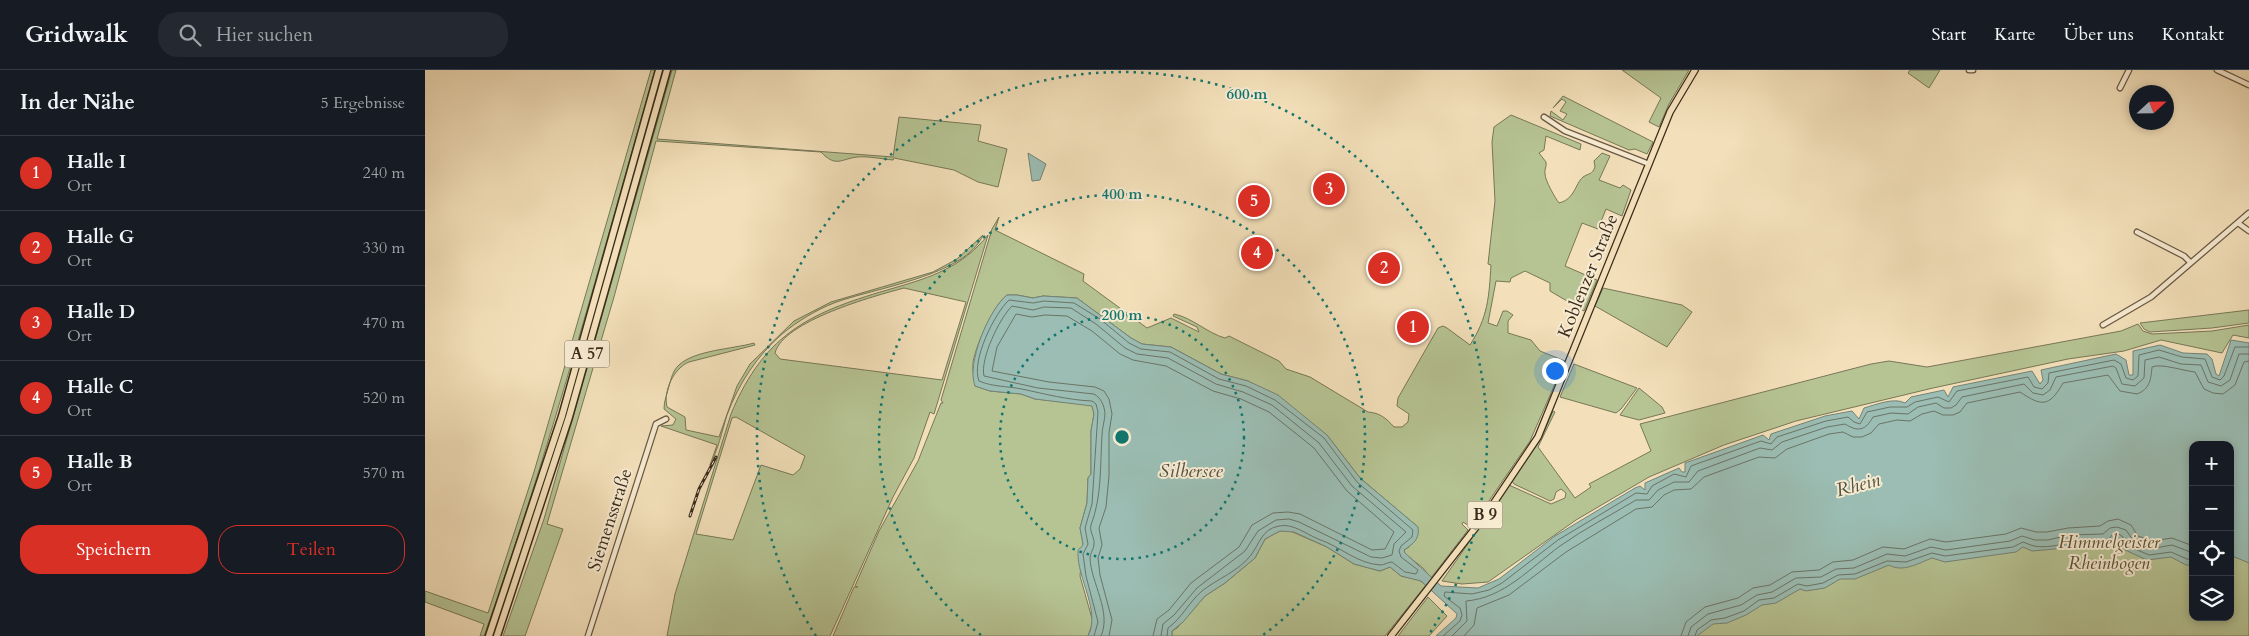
<!DOCTYPE html>
<html lang="de">
<meta charset="utf-8">
<style>
:root{--surface:#171b24;--page:#242831;--text:#f1f3f6;--muted:#9ea1a6;--line:#363941;--accent:#d93025}
body{margin:0;font-family:Cardo,serif;background:var(--page);color:var(--text)}
.controls{position:absolute;right:15px;bottom:15px;display:grid;overflow:hidden;border-radius:10px;box-shadow:0 2px 8px #0003}
.controls button{width:45px;height:45px;display:grid;place-items:center;padding:0;border:0;border-bottom:1px solid var(--line);background:var(--surface);color:var(--text);font:25px sans-serif}
.compass{position:absolute;left:1704px;top:15px;width:45px;height:45px;border-radius:50%;background:var(--surface);box-shadow:0 2px 8px #0003;rotate:68deg}
.you{position:absolute;left:1129px;top:300px;width:18px;height:18px;margin:-12px;border:4px solid #fff;border-radius:50%;background:#1a73e8;box-shadow:0 0 0 8px #1a73e833}
.badge{display:grid;place-items:center;width:32px;height:32px;border-radius:50%;background:var(--accent);color:#fff;font-size:16px;font-weight:700}
.pin{position:absolute;translate:-50% -50%;border:2px solid #fff;box-shadow:0 1px 5px #0006}
.list{margin:0;padding:0;list-style:none}
h2{display:flex;justify-content:space-between;align-items:center;height:65px;margin:0;padding:0 20px;font-size:21px}
h2 small{font-size:16px;font-weight:400;color:var(--muted)}
.list li{display:grid;grid-template-columns:32px 1fr auto;gap:15px;align-items:center;box-sizing:border-box;height:75px;padding:0 20px;border-top:1px solid var(--line)}
.list b{display:block;font-size:19px;white-space:nowrap}
.list p{margin:0;font-size:16px;white-space:nowrap;color:var(--muted)}
.list em{font-size:16px;font-style:normal;color:var(--muted)}
.actions{display:flex;gap:10px;padding:15px 20px}
.actions a{flex:1;padding:11px 0;border:1px solid var(--accent);border-radius:20px;text-align:center;font-size:18px;color:var(--accent)}
.actions .main{background:var(--accent);color:#fff}
.icon{flex:none;width:28px;height:28px;fill:none;stroke:currentColor;stroke-width:2;stroke-linecap:round;stroke-linejoin:round}
.map{position:relative;flex:none;width:1824px;height:566px;overflow:hidden}
header{display:flex;align-items:center;gap:30px;box-sizing:border-box;height:70px;padding:0 25px;background:var(--surface);border-bottom:1px solid var(--line)}
header strong{font-size:24px}
nav{display:flex;gap:28px;margin-inline-start:auto;font-size:18px}
.search{width:350px;height:45px;background:var(--page);display:flex;align-items:center;gap:12px;box-sizing:border-box;padding:0 18px;border-radius:20px;color:var(--muted);font-size:19px}
main{display:flex}
aside{flex:1;background:var(--surface)}
.map>svg:first-child{display:block}
</style>
<header>
<strong>Gridwalk</strong>
<div class="search"><svg class="icon" aria-label="search" viewBox="0 0 24 24"><circle cx="10" cy="10" r="6"/><path d="M15 15l6 6"/></svg>Hier suchen</div>
<nav><a>Start</a><a>Karte</a><a>Über uns</a><a>Kontakt</a></nav>
</header>
<main>
<aside>
<h2>In der Nähe<small>5 Ergebnisse</small></h2>
<ul class="list">
<li><span class="badge">1</span><div><b>Halle I</b><p>Ort</p></div><em>240 m</em></li>
<li><span class="badge">2</span><div><b>Halle G</b><p>Ort</p></div><em>330 m</em></li>
<li><span class="badge">3</span><div><b>Halle D</b><p>Ort</p></div><em>470 m</em></li>
<li><span class="badge">4</span><div><b>Halle C</b><p>Ort</p></div><em>520 m</em></li>
<li><span class="badge">5</span><div><b>Halle B</b><p>Ort</p></div><em>570 m</em></li>
</ul>
<div class="actions"><a class="main">Speichern</a><a>Teilen</a></div>
</aside>
<div class="map">
<svg width="1824" height="566" viewBox="0 0 1824 566">
<rect width="100%" height="100%" fill="#f3e0ba"/>
<filter id="stains"><feTurbulence type="fractalNoise" baseFrequency=".004" numOctaves="4"/><feColorMatrix values="0 0 0 0 .2 0 0 0 0 .09 0 0 0 0 .02 0 0 0 .5 -.17"/></filter>
<radialGradient id="worn" r=".72"><stop offset=".6" stop-color="#630" stop-opacity="0"/><stop offset="1" stop-color="#630" stop-opacity=".3"/></radialGradient>
<path fill="#b6c393" stroke="#787757" fill-rule="evenodd" d="M226,0H230C176,190 125,380 59,566H55L59,554L0,532V521L63,543L109,402Z
M247,0H251L232,69L468,87L474,47L556,55L553,71L582,79L573,117L553,112L529,100L469,88L468,90C456,89 444,86 432,87C416,89 411,98 396,82L231,71L189,227L122,454L138,459L100,566H78L119,449Z
M1197,0H1264L1244,34L1234,57L1224,52L1236,28Z
M1485,0H1515L1504,18L1483,3Z
M1138,26L1228,72L1222,84L1210,79L1204,80L1125,46L1126,41L1138,50L1142,44L1135,41L1141,32L1137,29L1128,38Z
M1086,45L1156,74L1155,80L1121,66L1119,80L1114,83L1121,92C1122,97 1119,99 1120,104C1120,110 1130,128 1134,133C1150,129 1150,114 1158,107C1164,103 1167,105 1170,97L1169,91L1177,83L1185,86L1174,110L1195,118L1198,115L1206,120L1197,146L1181,139L1173,159L1157,153L1140,196L1172,210L1159,241L1125,221V213L1100,201L1086,208L1085,212L1071,211L1063,253L1072,256L1078,241H1082L1088,245L1083,251V263L1106,270L1115,281L1140,291L1105,371L1046,457L1038,452L1037,454L1043,460L1006,508L998,498L979,483V480L984,477L993,457L935,408L902,365L836,319L823,311L796,304L746,277L717,274L706,268L652,228L618,226L608,228L592,225H582C568,236 551,275 548,292C547,299 549,308 550,316L565,321L596,324L610,329L667,335L669,344L666,361V404L663,408L662,433L655,458L658,473L655,506L668,552L663,566H408L429,517H433L430,516L454,461L493,391L516,333H518L516,330L567,159L574,147L570,160L659,204L658,211L722,258L746,248L774,262L772,257L748,246L749,244C768,248 782,263 800,268L804,266L854,291L861,299L885,307L943,342C955,343 961,348 969,357H977L983,352L984,344L972,336L973,328L1013,258L1018,256L1022,258L1045,275C1063,247 1064,227 1066,195L1063,194L1070,131L1067,72L1069,57Z
M558,165C541,206 448,218 409,233C391,240 373,251 357,264C332,286 314,313 302,345C297,361 293,380 285,395L292,375L236,356L248,355L251,349L239,339C239,331 242,324 244,316C246,309 248,300 254,295C270,280 308,279 329,273L330,275L264,292C249,298 238,321 242,337L260,347L261,360L294,367L312,316L325,294L369,251L406,232L508,202L532,189Z
M563,165L509,344L505,342L489,388L468,427L405,566H242L250,524L306,344C340,261 389,241 469,218C507,207 537,197 563,165ZM479,218L541,232L517,310L355,289L350,283C358,251 449,226 479,218ZM311,347L380,386L375,399L368,405L336,395L308,470L271,464L307,348Z
M1178,218L1257,235L1267,242L1242,277L1170,236Z
M1824,240V253L1787,258L1725,262L1719,259L1715,253Z
M1713,254L1718,261L1727,264L1787,261L1824,255V268L1808,265L1797,283L1736,270L1699,281L1643,289L1508,318L1371,351L1299,375L1224,407L1151,450L1063,512L1037,514L1017,511L1084,415L1126,434L1140,428L1141,423L1136,419L1131,422L1129,429L1125,431L1089,414L1087,411L1117,366L1128,341L1130,342L1113,377L1150,428L1166,417L1164,414L1226,381L1215,354L1446,294L1464,291L1502,297L1696,261Z
M1149,294L1212,318L1196,339L1191,343L1135,327Z
M1214,318L1237,337L1240,343L1214,350L1195,345Z
M1805,391H1824V566H1173L1768,392V547H1805Z
M863,460L902,477L929,494L955,501L965,497L976,506L994,510L1001,515L960,566H747V561L752,558L780,526L800,513L830,488L840,469L855,461Z
M1003,527L1022,546L1004,566H973Z"/>
<path fill="#9bbdb3" stroke="#758376" d="M603,83L621,94L615,110L607,111Z
M582,225H592L608,228L618,226L652,228L706,268L717,274L746,277L796,304L823,311L853,325L902,365L935,408L993,457C995,469 988,474 979,480L980,483L1016,516L1053,518L1074,509L1130,466L1210,418L1215,416L1220,420V413L1254,398L1257,402H1260V393L1338,365L1344,370L1346,364L1400,346L1427,341L1434,349L1439,338C1450,335 1469,327 1480,333L1486,327L1519,320L1523,327L1528,317L1607,301L1615,314L1618,310L1616,300L1691,284L1701,290L1704,305H1708V281L1735,275L1758,283L1782,284L1787,289L1791,304L1794,306L1806,270L1824,273V493L1805,485V375H1768V495H1761L1746,487L1722,490L1698,479L1691,468L1689,479L1674,475L1607,481L1598,477L1591,482L1520,492L1507,488C1494,493 1478,503 1464,495L1430,509H1415L1400,518L1381,521L1375,519L1351,533L1337,535L1321,545L1302,553L1288,554L1272,566H1011L1031,548L1032,544L996,511L976,506L965,497L955,501L929,494L902,477L869,462L855,461L840,469L830,488L800,513L780,526L758,552L747,561V566H663C676,541 652,509 653,482C653,477 657,479 658,474L655,458L662,433L663,408L666,404V361L669,344L667,336L610,329L596,324L565,321L550,316C541,294 564,239 582,225Z"/>
<g fill="none" stroke-linecap="round" stroke-linejoin="round">
<path stroke="#6b7467" stroke-width="1" d="M669,566L673,552L661,506L658,484L663,474L660,458L667,434L673,342L671,334L667,331C643,330 620,324 597,319C582,316 568,317 554,311C546,291 569,244 584,230L608,233L619,231L649,233L675,249L704,273L716,279L745,282L794,309L821,316L850,330L899,368L932,412L988,460L987,467L976,476L974,481L976,487L993,500L991,504L980,502L967,492C963,492 959,495 956,495C932,494 915,476 893,469C881,464 868,453 854,456C837,459 835,473 826,485C814,501 792,509 777,521C764,532 757,548 743,558L742,566
M676,566C687,542 666,513 665,488C665,483 669,479 669,474C670,468 664,461 666,455C677,426 675,397 677,365C677,358 680,350 680,343C679,335 676,328 669,324L613,318L559,306C555,289 574,249 587,236L608,240L619,237L646,238L671,254L700,278L712,284L743,288L791,314L818,322L847,335L894,373L927,416L981,462L969,474L967,485L957,488L946,487L874,452L864,449L851,450L833,461L820,481L772,518L749,545L738,554L736,566
M684,566L687,550L675,505L673,488L677,475L674,458L681,437L684,406V363L687,344L684,329L679,321L670,317L624,312L567,301L572,277L591,244L607,247L620,245L642,246L667,261L695,284L708,290L741,296L788,321L816,329L844,342L889,378L922,421L969,462L960,479L947,480L875,444L863,442L848,443L827,455L814,477L766,513L744,540L732,549L728,566
M1018,566L1035,551L1037,545L1035,538L1019,526L1020,522L1047,524L1064,520L1077,513L1133,470L1211,423L1222,424L1227,416L1249,404L1261,407L1266,396L1336,371L1346,374L1352,367L1401,351L1423,347L1429,352L1435,354L1442,342L1465,337H1482L1490,332L1513,327L1524,332L1532,321L1603,307L1609,317L1617,319L1623,313L1624,303L1689,290L1696,294L1701,308L1708,310L1713,306L1714,285L1734,280L1757,287L1780,289L1787,307L1795,310L1799,306L1810,277H1824
M1027,566L1042,551L1041,531C1079,528 1105,498 1135,476C1159,459 1186,445 1211,430H1224L1233,420L1249,412H1264L1273,401L1335,378L1347,380L1357,372L1402,357L1420,354C1433,362 1440,361 1448,347L1466,343L1483,344L1493,337L1511,333L1519,338H1526L1531,335L1537,327L1599,314L1608,323L1618,325L1625,320L1631,307L1688,296L1691,298L1697,314L1710,316L1719,308L1720,290L1734,287L1756,294L1776,295L1783,312L1796,316L1805,310L1814,284H1824
M1039,566L1049,555L1052,538L1084,525L1141,482L1211,439L1227,437L1239,425L1249,420L1266,419L1279,407L1334,387L1350,388L1362,379L1404,364L1418,362L1428,367H1437L1446,363L1454,354L1472,350L1485,351L1497,344L1509,341L1518,345H1528L1535,342L1542,333L1595,322C1616,336 1624,338 1638,313L1683,305L1695,321L1712,324C1725,319 1726,309 1727,297C1736,293 1759,301 1770,302L1779,319L1788,323L1798,324L1810,315L1819,292L1824,291
M1256,566L1261,552L1280,537L1313,528L1328,518L1345,515L1367,502L1394,500L1408,492L1428,490L1458,477L1479,479L1505,469L1521,472L1581,464L1596,458L1611,462H1622L1643,458L1675,456L1683,451L1693,449L1706,455L1713,466L1727,471L1747,468L1768,476
M1263,566L1266,557L1283,544L1316,535L1332,525L1347,522L1371,508L1396,507L1411,499L1429,498L1462,484L1480,486L1506,477L1521,480L1585,471L1597,466L1610,470H1623L1644,465L1678,464L1685,458L1692,457L1701,460L1710,473L1725,479L1747,475L1768,483
M1270,566L1272,560L1286,550L1300,548L1319,541L1334,530L1349,528L1373,514L1382,516L1398,513L1413,505L1430,504L1462,491L1481,492L1507,483L1520,486L1588,477L1598,472C1601,473 1605,475 1609,476C1633,480 1657,465 1682,472L1687,465L1692,463L1697,466L1703,476L1724,485L1746,482L1762,489L1768,490"/>
<g stroke="#695843" stroke-width="7">
<path id="minor" d="M1544,0H1548
M1792,0L1824,15
M1695,18L1704,0
M1119,47L1140,61L1224,94
M1813,153L1824,161
M1712,162L1759,186L1765,192
M1678,255L1726,227L1824,143
M163,566L231,354L241,349"/>
</g>
<g stroke="#3b2b1b" stroke-width="8">
<path id="major" d="M966,566L1062,443L1113,367L1245,42L1270,0"/>
</g>
<g stroke="#3b2b1b" stroke-width="9">
<path id="highway" d="M64,566L137,346L234,0
M72,566L144,347L242,0"/>
</g>
<use href="#minor" stroke="#f7ebd2" stroke-width="4.5"/>
<use href="#major" stroke="#f3e0ba" stroke-width="5.5"/>
<use href="#highway" stroke="#f3e0ba" stroke-width="6"/>
<g stroke="#3b2b1b" stroke-width="3">
<path id="rail" d="M265,446L274,419L291,387"/>
</g>
<use href="#rail" stroke="#f7ebd2" stroke-width="1" stroke-dasharray="4" stroke-linecap="butt"/>
</g>
<g fill="none" stroke="#0f766e" stroke-width="2.5" stroke-dasharray="2.5 5">
<circle cx="697" cy="367" r="122"/>
<path d="M556 565A243 243 0 1 1 838 565"/>
<path d="M391 566A365 365 0 1 1 1003 566"/>
</g>
<g text-anchor="middle" dominant-baseline="central" stroke-width="4" stroke-linejoin="round" paint-order="stroke">
<g fill="#f7ebd2" stroke="#736552" stroke-width="1">
<rect x="139.5" y="270.5" width="45" height="27" rx="4"/>
<rect x="1042.5" y="431.5" width="35" height="27" rx="4"/>
</g>
<g font-size="16" font-weight="bold" fill="#3b2b1b">
<text x="162" y="284">A 57</text>
<text x="1060" y="445">B 9</text>
</g>
<g font-size="18" fill="#3b2b1b" stroke="#f7ebd2">
<text transform="translate(1163 206) rotate(-68)">Koblenzer Straße</text>
<text transform="translate(185 450) rotate(-72)">Siemensstraße</text>
</g>
<g font-size="18" font-style="italic" fill="#5a5139" stroke="#f7ebd2">
<text x="1684" y="472">Himmelgeister<tspan x="1684" dy="21">Rheinbogen</tspan></text>
</g>
<g font-size="19" font-style="italic" fill="#535041" stroke="#f7ebd2">
<text x="766" y="401">Silbersee</text>
<text transform="translate(1433 415) rotate(-15)">Rhein</text>
</g>
</g>
<circle cx="697" cy="367" r="8" fill="#0f766e" stroke="#f7ebd2" stroke-width="2.5"/>
<g font-size="15" text-anchor="middle" font-weight="bold" fill="#0f766e" stroke="#f7ebd2" stroke-width="4" stroke-linejoin="round" paint-order="stroke">
<text x="822" y="29">600 m</text>
<text x="697" y="129">400 m</text>
<text x="697" y="250">200 m</text>
</g>
<rect width="100%" height="100%" filter="url(#stains)"/>
<rect width="100%" height="100%" fill="url(#worn)"/>
</svg>
<div class="controls">
<button>+</button>
<button>−</button>
<button><svg class="icon" aria-label="locate" viewBox="0 0 24 24"><circle cx="12" cy="12" r="6"/><path d="M12 2v4M12 18v4M2 12h4M18 12h4"/></svg></button>
<button><svg class="icon" aria-label="layers" viewBox="0 0 24 24"><path d="M12 4l9 5-9 5-9-5zM3 14l9 5 9-5"/></svg></button>
</div>
<svg class="compass" viewBox="-18 -18 36 36"><path d="M0-13l5 13h-10z" fill="#e53935"/><path d="M0 13l5-13h-10z" fill="#9ea1a6"/></svg>
<div class="you"></div>
<div class="pin badge" style="left:988px;top:257px">1</div>
<div class="pin badge" style="left:959px;top:198px">2</div>
<div class="pin badge" style="left:904px;top:119px">3</div>
<div class="pin badge" style="left:832px;top:183px">4</div>
<div class="pin badge" style="left:829px;top:131px">5</div>
</div>
</main>
